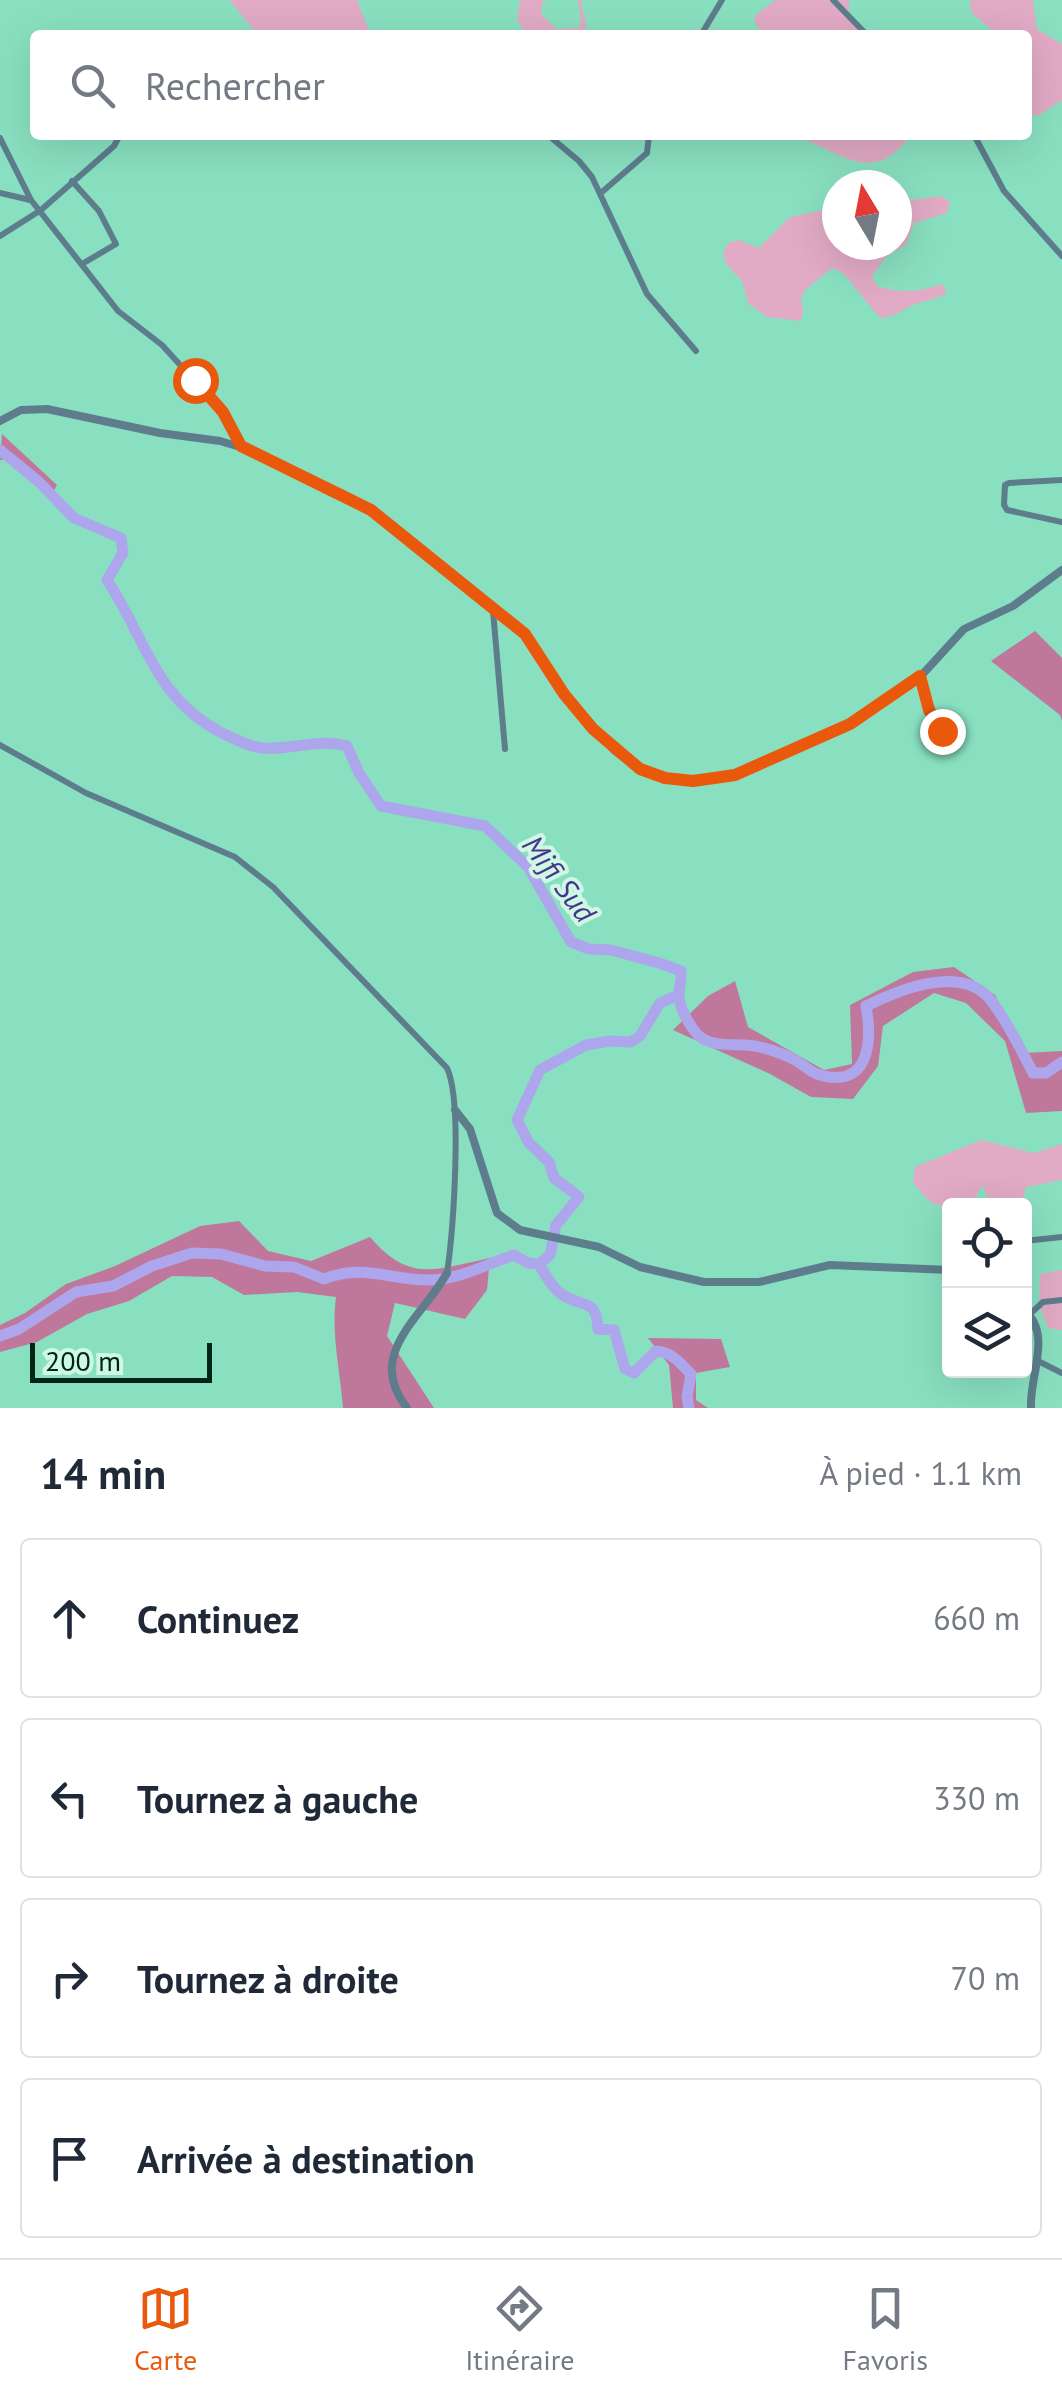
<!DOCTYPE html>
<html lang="fr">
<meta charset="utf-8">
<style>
:root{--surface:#fff;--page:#f2f2f3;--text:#1f2937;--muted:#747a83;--line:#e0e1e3;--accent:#ea580c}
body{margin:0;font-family:"PT Sans",sans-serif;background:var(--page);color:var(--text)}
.controls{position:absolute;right:30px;bottom:30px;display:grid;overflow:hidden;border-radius:10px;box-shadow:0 10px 40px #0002}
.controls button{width:90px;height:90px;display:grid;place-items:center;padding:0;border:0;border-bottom:2px solid var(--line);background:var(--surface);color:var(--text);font:50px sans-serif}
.compass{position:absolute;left:822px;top:170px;width:90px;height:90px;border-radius:50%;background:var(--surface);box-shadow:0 10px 40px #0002;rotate:350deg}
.scale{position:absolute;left:30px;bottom:25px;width:182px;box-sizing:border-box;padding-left:10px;border:5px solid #002418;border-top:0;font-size:28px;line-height:35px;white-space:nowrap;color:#002418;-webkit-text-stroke:8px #cef7e6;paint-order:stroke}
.stop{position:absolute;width:30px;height:30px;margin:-22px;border:8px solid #ea580c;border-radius:50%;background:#fff}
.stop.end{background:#ea580c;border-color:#fff;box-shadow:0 2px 10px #0008}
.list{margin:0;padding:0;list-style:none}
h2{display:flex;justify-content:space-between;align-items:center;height:130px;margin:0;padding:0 40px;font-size:42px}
h2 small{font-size:32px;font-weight:400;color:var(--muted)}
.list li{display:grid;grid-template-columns:65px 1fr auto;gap:30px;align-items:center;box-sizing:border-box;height:160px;margin:0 20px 20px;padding:0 20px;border:2px solid var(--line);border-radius:10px}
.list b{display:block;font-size:38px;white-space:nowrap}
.list em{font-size:32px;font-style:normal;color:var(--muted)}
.icon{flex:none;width:55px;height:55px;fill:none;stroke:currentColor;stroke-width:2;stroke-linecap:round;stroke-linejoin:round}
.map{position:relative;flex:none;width:1062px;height:1408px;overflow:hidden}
.search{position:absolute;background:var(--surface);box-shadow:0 10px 40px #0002;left:30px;right:30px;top:30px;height:110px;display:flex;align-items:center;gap:25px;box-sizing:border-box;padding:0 35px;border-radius:10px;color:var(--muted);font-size:38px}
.sheet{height:850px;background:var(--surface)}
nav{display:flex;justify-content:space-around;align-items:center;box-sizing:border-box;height:140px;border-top:2px solid var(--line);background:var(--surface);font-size:28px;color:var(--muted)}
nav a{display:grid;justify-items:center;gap:5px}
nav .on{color:var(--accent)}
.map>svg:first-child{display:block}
</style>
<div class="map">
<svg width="1062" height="1408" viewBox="0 0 1062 1408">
<rect width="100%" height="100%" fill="#89e0c0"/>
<path fill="#e1aac5" d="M229,0H357L371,35H258Z
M520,0H547L542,3L541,14L556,29L578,28L581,23L578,0H583L581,5L587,26L580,35H526L517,19Z
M775,0H849V11L859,31L856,35H767C742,16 759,14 775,0Z
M970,0H1033L1037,29L1062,44V100L1038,116L1027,113V35H997L971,12Z
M800,135H911C874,184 848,157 801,138Z
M941,196L950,202L947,213L914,223L906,245L887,256L872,276L877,286C900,294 920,292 942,284L947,293C936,300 925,300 913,305C900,311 895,317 880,318L843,273L832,268L806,289L801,298L803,310L801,321L767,317L748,303L742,281L726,264L723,253L728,243L738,240L759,248L790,217L823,210L837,228V245H850L858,255L870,245H897V202Z
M981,1140L1034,1153L1062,1144V1180L1026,1187L1022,1201L1024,1206L991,1205L982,1185L975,1199C944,1210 933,1211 913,1182L915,1167Z
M1062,1270V1330L1048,1328L1039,1305L1040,1274Z"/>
<path fill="#bf789c" d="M2,434L57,485L50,498L8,459L0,460Z
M1035,631L1062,658V721L1060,715L991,661Z
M954,967L995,995L1024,1053L1062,1051V1111L1026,1113L1005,1041L966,1003L934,993L883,1026L878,1066L853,1099L811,1097L770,1074L673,1030L708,996L735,981L748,1027L824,1070L852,1064L850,1005L913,972Z
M239,1221L268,1251L311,1261L370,1237C410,1284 437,1269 490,1258L487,1290L465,1319L395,1303L387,1336L434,1408H343C340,1370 331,1334 336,1297L297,1292L244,1295L212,1277L172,1276L129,1301L87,1314L37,1342L0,1352V1325L25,1313L66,1284L115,1266L200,1226Z
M648,1338L721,1339L730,1367L696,1373V1400L708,1408H673L669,1365Z"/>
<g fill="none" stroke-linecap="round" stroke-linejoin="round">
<path stroke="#ada6ec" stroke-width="11" d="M0,450L39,482L74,518L121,538L123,553L107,580C146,638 153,696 220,732C233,738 249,747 263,748C292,750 320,738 347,746L359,773L381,806L485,826L528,867L571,942L589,949L611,950L659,963L681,971C682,981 679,986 679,994C678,1007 691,1028 699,1036C713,1049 743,1042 760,1047C772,1050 786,1055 797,1061C803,1065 810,1071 817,1074C868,1091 873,1044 866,1006C897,991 952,967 984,993C1000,1007 1023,1053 1033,1073H1046L1062,1062
M539,1264L550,1255L556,1225L579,1197L554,1178L549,1162L529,1143L517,1120L540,1070L586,1045L610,1041L631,1042L640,1036L660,1003L678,995
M539,1264C545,1275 554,1291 566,1297C587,1308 596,1299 598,1329L614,1330L625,1369L634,1373L656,1351C672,1352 680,1363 691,1374L687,1397L689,1408
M0,1336L19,1329L76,1292L113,1286L152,1266L192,1253L221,1254L265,1266L294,1267L324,1279C365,1263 391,1281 431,1280C461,1279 486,1264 514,1255L528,1263L539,1264"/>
<path stroke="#5d7d8d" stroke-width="6" d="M833,0L867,35
M701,35L722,0
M548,135L579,161L592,177L647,294L696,351
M974,135L1004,191L1062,256
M0,138L31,200L118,311L162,345L223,412L241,446
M72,181L99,211L116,244L82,264
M602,192L647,153L649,135
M0,193L30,200
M0,236L41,210L114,146L120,135
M1062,480L1009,483L1005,485L1004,505L1007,510L1062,522
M493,611L505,749
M920,677L929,710L947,736
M0,745L86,793L235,857L273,887L447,1068C463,1102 453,1232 447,1273
M1024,1241L1062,1237
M1030,1314L1043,1302L1062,1300
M1036,1360L1062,1373"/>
<path stroke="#5d7d8d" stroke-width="8" d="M0,421L21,410L47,409L160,433L220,441L247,449L351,498L413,542L525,634L564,694L615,751L640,769L674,779L702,781L735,775L850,724L920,677L964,629L1013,606L1062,570
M455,1110L470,1129L497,1213L520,1230L599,1247L640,1267L704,1282H759L830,1265L950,1270
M1024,1310C1053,1334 1029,1376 1031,1408
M407,1408C364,1354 423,1317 447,1273"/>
</g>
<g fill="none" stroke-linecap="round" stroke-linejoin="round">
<path stroke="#ea580c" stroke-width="12" d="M195,380L223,412L241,446L371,510L525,634L564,694L593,729L640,769L665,778L693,781L735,775L850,724L920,676L929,710L942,731"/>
</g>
<g text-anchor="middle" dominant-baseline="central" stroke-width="8" stroke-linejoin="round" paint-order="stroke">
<g font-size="30" font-style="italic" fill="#473688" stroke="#cef7e6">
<text transform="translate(560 878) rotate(53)">Mifi Sud</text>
</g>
</g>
</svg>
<div class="controls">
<button><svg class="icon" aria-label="locate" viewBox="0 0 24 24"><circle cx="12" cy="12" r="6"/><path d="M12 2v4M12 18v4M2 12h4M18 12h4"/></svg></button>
<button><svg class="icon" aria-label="layers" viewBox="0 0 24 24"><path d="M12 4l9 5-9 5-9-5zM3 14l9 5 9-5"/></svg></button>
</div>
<svg class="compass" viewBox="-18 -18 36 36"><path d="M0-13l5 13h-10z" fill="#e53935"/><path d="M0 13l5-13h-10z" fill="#747a83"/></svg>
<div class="scale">200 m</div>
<div class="stop" style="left:195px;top:380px"></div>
<div class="stop end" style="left:942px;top:731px"></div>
<div class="search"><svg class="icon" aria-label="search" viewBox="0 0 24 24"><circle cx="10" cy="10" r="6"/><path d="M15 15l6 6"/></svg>Rechercher</div>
</div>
<section class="sheet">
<h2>14 min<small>À pied · 1.1 km</small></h2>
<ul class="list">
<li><svg class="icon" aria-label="ahead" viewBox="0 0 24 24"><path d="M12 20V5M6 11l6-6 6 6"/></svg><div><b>Continuez</b></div><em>660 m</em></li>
<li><svg class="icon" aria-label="left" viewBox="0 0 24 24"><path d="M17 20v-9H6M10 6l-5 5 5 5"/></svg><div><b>Tournez à gauche</b></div><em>330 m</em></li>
<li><svg class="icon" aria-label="right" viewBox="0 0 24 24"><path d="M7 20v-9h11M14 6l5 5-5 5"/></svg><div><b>Tournez à droite</b></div><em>70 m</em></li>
<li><svg class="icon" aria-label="arrive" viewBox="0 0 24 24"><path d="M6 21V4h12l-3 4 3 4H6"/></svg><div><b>Arrivée à destination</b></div></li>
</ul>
</section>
<nav>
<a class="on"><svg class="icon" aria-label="map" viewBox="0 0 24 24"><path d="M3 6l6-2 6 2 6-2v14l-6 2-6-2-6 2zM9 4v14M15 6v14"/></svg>Carte</a>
<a><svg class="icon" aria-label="directions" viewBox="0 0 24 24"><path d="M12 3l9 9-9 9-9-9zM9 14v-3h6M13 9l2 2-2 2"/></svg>Itinéraire</a>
<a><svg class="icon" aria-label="saved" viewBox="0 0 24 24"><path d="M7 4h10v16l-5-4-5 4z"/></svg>Favoris</a>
</nav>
